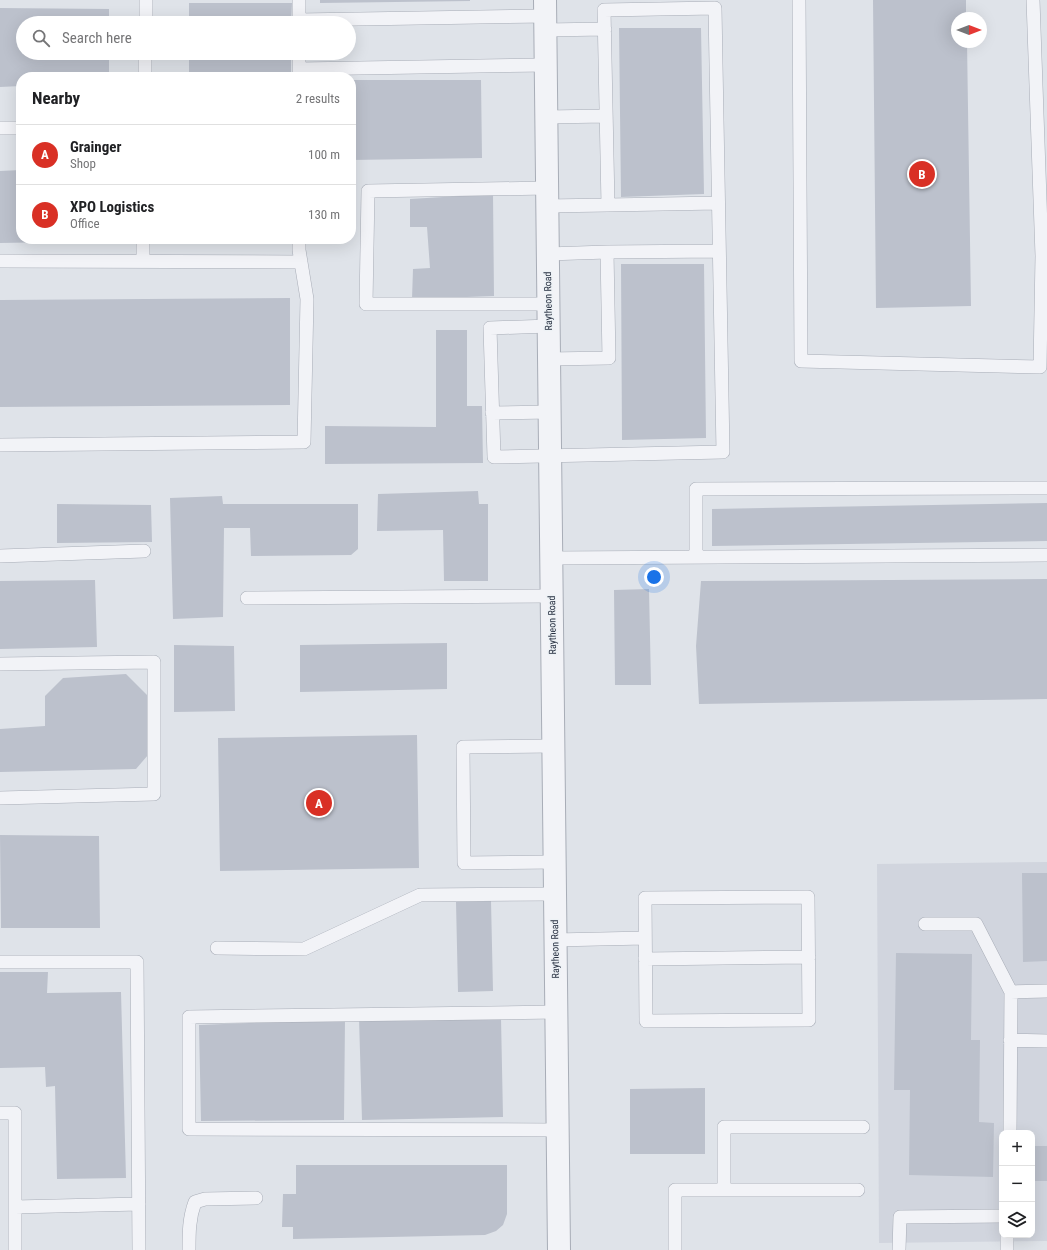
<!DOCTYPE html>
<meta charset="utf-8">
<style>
:root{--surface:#fff;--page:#f6f6f6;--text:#202124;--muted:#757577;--line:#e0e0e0;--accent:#d93025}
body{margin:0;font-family:"Roboto Condensed",sans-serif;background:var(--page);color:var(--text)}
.controls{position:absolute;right:12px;bottom:12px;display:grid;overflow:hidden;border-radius:8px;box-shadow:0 4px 16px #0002}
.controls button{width:36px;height:36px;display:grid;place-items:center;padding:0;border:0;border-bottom:1px solid var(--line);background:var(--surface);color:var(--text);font:20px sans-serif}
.compass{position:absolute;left:951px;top:12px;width:36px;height:36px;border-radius:50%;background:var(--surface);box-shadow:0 4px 16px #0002;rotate:90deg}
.you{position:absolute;left:654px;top:577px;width:14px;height:14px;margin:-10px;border:3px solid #fff;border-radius:50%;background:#1a73e8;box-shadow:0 0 0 6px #1a73e833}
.badge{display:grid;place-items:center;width:26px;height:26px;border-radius:50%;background:var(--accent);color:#fff;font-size:13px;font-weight:700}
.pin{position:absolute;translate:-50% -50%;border:2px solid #fff;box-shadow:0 1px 4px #0006}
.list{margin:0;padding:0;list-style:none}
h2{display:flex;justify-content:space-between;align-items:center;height:52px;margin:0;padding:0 16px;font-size:17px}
h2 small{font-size:13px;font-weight:400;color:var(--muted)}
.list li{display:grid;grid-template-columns:26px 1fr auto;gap:12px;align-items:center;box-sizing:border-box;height:60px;padding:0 16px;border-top:1px solid var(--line)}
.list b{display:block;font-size:15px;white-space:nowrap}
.list p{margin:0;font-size:13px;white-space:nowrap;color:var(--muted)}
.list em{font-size:13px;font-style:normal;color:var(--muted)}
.icon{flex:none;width:22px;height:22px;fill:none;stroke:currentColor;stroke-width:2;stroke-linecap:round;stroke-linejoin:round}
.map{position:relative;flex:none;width:1047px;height:1250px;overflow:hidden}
.search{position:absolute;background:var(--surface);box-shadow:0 4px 16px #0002;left:16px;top:16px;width:340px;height:44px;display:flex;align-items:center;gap:10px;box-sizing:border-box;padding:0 14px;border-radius:22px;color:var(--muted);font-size:15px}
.panel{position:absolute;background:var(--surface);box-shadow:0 4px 16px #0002;left:16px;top:72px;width:340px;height:172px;border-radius:16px}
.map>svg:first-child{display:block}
</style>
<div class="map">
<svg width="1047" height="1250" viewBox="0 0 1047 1250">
<rect width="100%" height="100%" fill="#dfe3e9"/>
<path fill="#d1d5de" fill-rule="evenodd" d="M1047,862V1241L879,1243L877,864ZM1002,1133H1032V1235H1002Z"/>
<path fill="#bcc1cc" d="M320,0H470V1L320,3Z
M873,0H966V18H957V42H967L971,306L876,308Z
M189,3H292L291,23H189Z
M0,8L109,9V23H23V53H109V77H21V86L0,87Z
M619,28H701L704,194L621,197Z
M189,53H291V77H189Z
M351,80H481L482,158L351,160Z
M21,170V239H112V241L0,243V171Z
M493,194L494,296L412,299L413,269L430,268L427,227H410V199Z
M193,239H292V242L193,244Z
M621,264H704L706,438L622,440Z
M290,298V405L0,407V300Z
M436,330H467V406H482L483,463L325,464V426L436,427Z
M478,491L479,504H488V581H444L443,530L377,531L378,494Z
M222,496L223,504H358V549L351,555L251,556L250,528H224L223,617L173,619L170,498Z
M1047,503V541L712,546V509Z
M57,504L151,505L152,542L57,543Z
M1047,579V699L699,704L696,646L701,581Z
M95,580L97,647L0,649V581Z
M649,589L651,685H615L614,590Z
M447,643V689L300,692V645Z
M174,645L234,646L235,711L174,712Z
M126,674L147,695L148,755L136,769L0,772V729L45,726V696L63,678Z
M417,735L419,868L220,871L218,738Z
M0,835L99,836L100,928H1Z
M1022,873H1047V961L1023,962Z
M491,901L493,991L458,992L456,902Z
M896,953L972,954L971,1040H980L979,1122L994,1123L993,1177L909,1175L910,1090H894Z
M0,972H48L47,993L121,992L126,1178L57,1179L55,1086L46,1087L45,1067L0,1068Z
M359,1018H501L503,1117L362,1120Z
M345,1019L344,1120L201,1121L199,1025Z
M705,1088V1154H630V1089Z
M1035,1146H1047V1181H1035Z
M296,1165H507V1214L503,1225L496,1231L485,1235L293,1239V1227H282L283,1194H296Z"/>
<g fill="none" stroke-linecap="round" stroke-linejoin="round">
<g stroke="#a8adb7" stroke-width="14">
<path id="service" d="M299,0V23
M799,0L801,361L1040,367L1042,256L1033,0
M299,20L546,16
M146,23V0
M546,30L605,29
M299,53V77
M299,69L546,65
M145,77V53
M547,117L606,116
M0,128H21
M547,188L368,191L366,304H548
M547,206L608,205
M607,252L719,251
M548,254L607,252L609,358L549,359
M0,261L301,262
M143,261V239
M549,326L490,328L494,457L723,452L715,8L604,10L608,205L718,203
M492,413L550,412
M0,445L304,442L307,299L299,250V239
M0,556L144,551
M696,557V489L1047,488
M551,558L1047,555
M247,598L551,596
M0,664L154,662V794L0,798
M553,746L463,747L464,863L554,862
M808,897L809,1020L646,1021L645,898Z
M925,924H976L1011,992L1010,1133
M555,940L645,938
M217,948L304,949L420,895L555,894
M645,959L809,957
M0,962H137L139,1250
M1011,992L1047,991
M556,1012L189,1017V1129L558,1130
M1010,1040L1047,1041
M0,1113H15V1250
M724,1190V1127H863
M15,1207L139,1204
M189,1250C189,1233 189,1218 195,1202L205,1199L256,1198
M675,1250V1190H858
M899,1250L900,1217L1002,1216
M1007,1250V1235"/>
</g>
<g stroke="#a8adb7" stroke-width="24">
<path id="tertiary" d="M545,0L559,1250"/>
</g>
<use href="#service" stroke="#f2f3f7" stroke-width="13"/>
<use href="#tertiary" stroke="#f2f3f7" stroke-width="22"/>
</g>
<g text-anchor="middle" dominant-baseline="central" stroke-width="3" stroke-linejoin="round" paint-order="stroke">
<g font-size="10" fill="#273041" stroke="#eef2f6">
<text transform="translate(548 301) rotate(-91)">Raytheon Road</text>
<text transform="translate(552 625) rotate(-91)">Raytheon Road</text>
<text transform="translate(555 949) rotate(-91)">Raytheon Road</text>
</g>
</g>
</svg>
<div class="controls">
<button>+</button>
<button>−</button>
<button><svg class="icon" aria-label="layers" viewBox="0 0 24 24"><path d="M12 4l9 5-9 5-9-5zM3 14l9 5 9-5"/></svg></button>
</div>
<svg class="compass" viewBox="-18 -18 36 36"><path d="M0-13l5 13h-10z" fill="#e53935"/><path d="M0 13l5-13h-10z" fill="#757577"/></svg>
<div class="you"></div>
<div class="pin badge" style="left:319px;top:803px">A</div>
<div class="pin badge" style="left:922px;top:174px">B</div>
<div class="search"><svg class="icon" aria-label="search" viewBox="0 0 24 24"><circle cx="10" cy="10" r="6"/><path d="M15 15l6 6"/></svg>Search here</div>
<section class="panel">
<h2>Nearby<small>2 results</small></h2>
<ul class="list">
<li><span class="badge">A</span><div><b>Grainger</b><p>Shop</p></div><em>100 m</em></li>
<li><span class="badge">B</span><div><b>XPO Logistics</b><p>Office</p></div><em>130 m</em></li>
</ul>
</section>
</div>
